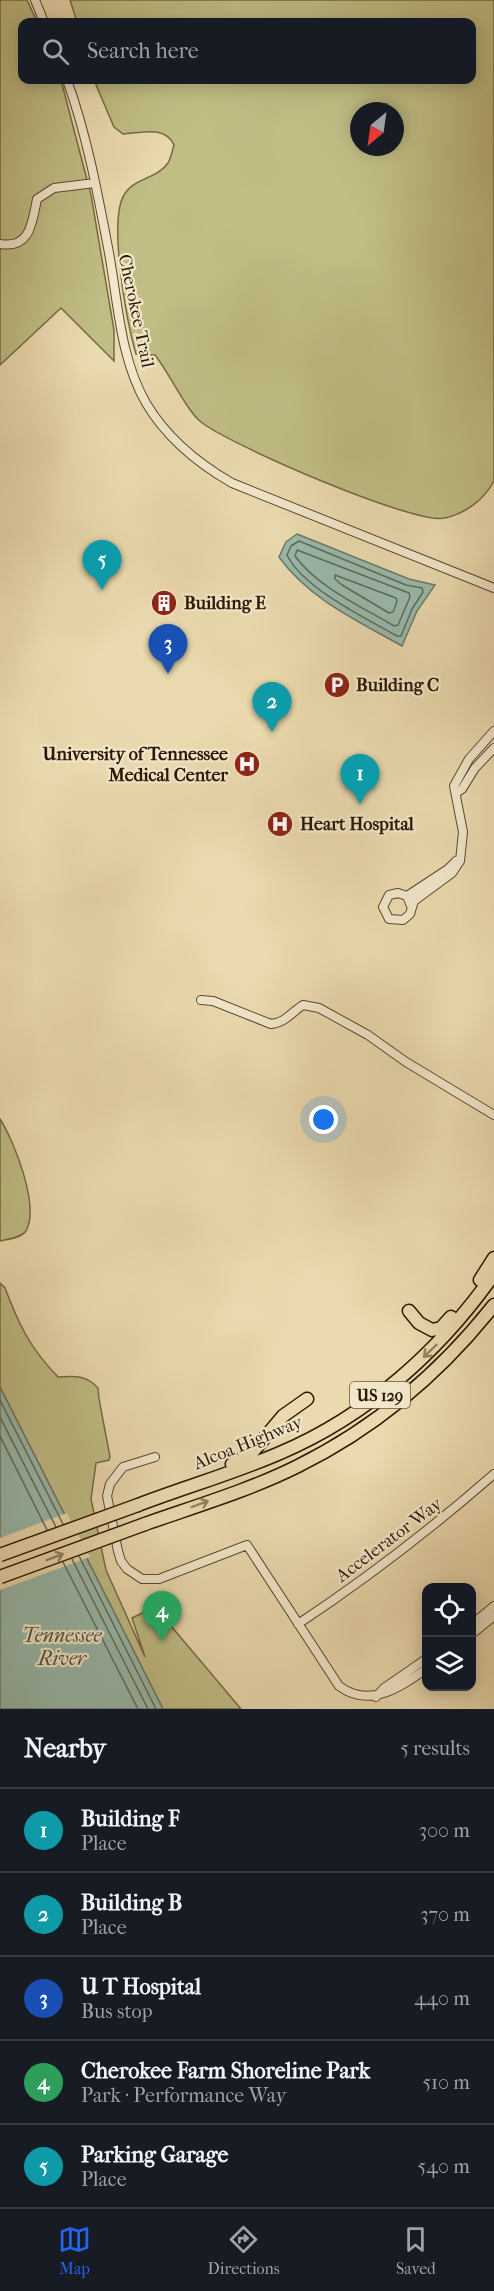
<!DOCTYPE html>
<meta charset="utf-8">
<style>
:root{--surface:#171b24;--page:#20242c;--text:#f1f3f6;--muted:#9ea1a6;--line:#363941;--accent:#2563eb}
body{margin:0;font-family:"IM FELL French Canon",serif;background:var(--page);color:var(--text)}
.controls{position:absolute;right:18px;bottom:18px;display:grid;overflow:hidden;border-radius:12px;box-shadow:0 3px 15px #0003}
.controls button{width:54px;height:54px;display:grid;place-items:center;padding:0;border:0;border-bottom:2px solid var(--line);background:var(--surface);color:var(--text);font:30px sans-serif}
.compass{position:absolute;left:350px;top:102px;width:54px;height:54px;border-radius:50%;background:var(--surface);box-shadow:0 3px 15px #0003;rotate:209deg}
.you{position:absolute;left:324px;top:1120px;width:21px;height:21px;margin:-15px;border:4px solid #fff;border-radius:50%;background:#1a73e8;box-shadow:0 0 0 9px #1a73e833}
.badge{display:grid;place-items:center;width:39px;height:39px;border-radius:50%;background:var(--accent);color:#fff;font-size:20px;font-weight:700}
.pin{position:absolute;translate:-50% -50px;filter:drop-shadow(0 2px 3px #0008)}
.pin::after{content:'';position:absolute;top:32px;width:21px;height:18px;background:inherit;clip-path:polygon(0 0,100% 0,50% 100%)}
.list{margin:0;padding:0;list-style:none}
h2{display:flex;justify-content:space-between;align-items:center;height:78px;margin:0;padding:0 24px;font-size:26px}
h2 small{font-size:20px;font-weight:400;color:var(--muted)}
.list li{display:grid;grid-template-columns:39px 1fr auto;gap:18px;align-items:center;box-sizing:border-box;height:84px;padding:0 24px;border-top:2px solid var(--line)}
.list b{display:block;font-size:22px;white-space:nowrap}
.list p{margin:0;font-size:20px;white-space:nowrap;color:var(--muted)}
.list em{font-size:20px;font-style:normal;color:var(--muted)}
.icon{flex:none;width:33px;height:33px;fill:none;stroke:currentColor;stroke-width:2;stroke-linecap:round;stroke-linejoin:round}
.map{position:relative;flex:none;width:494px;height:1709px;overflow:hidden}
.search{position:absolute;background:var(--surface);box-shadow:0 3px 15px #0003;left:18px;right:18px;top:18px;height:66px;display:flex;align-items:center;gap:15px;box-sizing:border-box;padding:0 21px;border-radius:12px;color:var(--muted);font-size:22px}
.sheet{height:498px;background:var(--surface)}
nav{display:flex;justify-content:space-around;align-items:center;box-sizing:border-box;height:84px;border-top:2px solid var(--line);background:var(--surface);font-size:16px;color:var(--muted)}
nav a{display:grid;justify-items:center;gap:3px}
nav .on{color:var(--accent)}
.map>svg:first-child{display:block}
</style>
<div class="map">
<svg width="494" height="1709" viewBox="0 0 494 1709">
<rect width="100%" height="100%" fill="#ebdaaf"/>
<filter id="stains"><feTurbulence type="fractalNoise" baseFrequency=".00333" numOctaves="4"/><feColorMatrix values="0 0 0 0 .2 0 0 0 0 .09 0 0 0 0 .02 0 0 0 .5 -.17"/></filter>
<radialGradient id="worn" r=".72"><stop offset=".6" stop-color="#630" stop-opacity="0"/><stop offset="1" stop-color="#630" stop-opacity=".3"/></radialGradient>
<path fill="#c0bd85" stroke="#766a44" stroke-width="1.5" fill-rule="evenodd" d="M0,0H27L37,22H22V80H60L62,84L91,195L114,330V361L61,308L0,365Z
M70,0H494V481C484,499 467,513 445,518C414,525 230,445 201,422C186,410 168,371 155,355L136,354C127,323 108,222 124,195C133,178 157,179 168,163C171,158 172,151 174,145C165,125 142,133 123,134L114,127L94,80H472V22H77ZM359,111H395V147H359Z
M0,1119C14,1141 40,1206 26,1231C21,1238 8,1239 0,1241Z
M0,1283L5,1288C19,1325 30,1348 58,1377C75,1376 86,1375 98,1388L99,1399L110,1457L109,1460L96,1463L91,1499L106,1570L145,1657L132,1618L155,1607L241,1709H163L0,1387Z"/>
<path fill="#98baad" stroke="#6c7969" stroke-width="1.5" d="M297,534L409,579L435,585L417,611L402,646C358,621 309,599 279,557L286,542Z
M0,1387L163,1709H0Z"/>
<path fill="#ebdaaf" d="M67,1513L90,1557L0,1590V1538Z"/>
<g fill="none" stroke-linecap="round" stroke-linejoin="round">
<path stroke="#626958" stroke-width="1.5" d="M299,541L406,585L422,588L423,592L412,609L401,636H397C365,618 303,588 287,555L291,546Z
M297,550L409,593L410,597L398,625L394,626C362,607 316,586 295,556Z
M335,575L396,598L397,601L393,612L389,613L342,585L335,579Z
M0,1400L63,1524
M0,1417L56,1527
M0,1436L47,1530
M79,1556L156,1709
M72,1559L148,1709
M63,1562L138,1709"/>
<g stroke="#5b482d" stroke-width="10">
<path id="minor" d="M35,0L44,22
M67,80C87,135 98,195 109,253C118,302 120,358 146,403C166,437 199,464 232,483L494,588
M0,244C31,249 32,222 37,199L54,188L95,183
M456,793L462,789L475,768L494,748
M407,896L448,869L456,861
M411,906L407,896L398,893L389,895L383,907L389,919L403,920L410,914L414,901L452,873L460,861L463,832L454,786L469,759L494,731
M201,1000L213,1001L271,1024C285,1023 292,1012 303,1005L319,1008L368,1035L406,1062L494,1115
M155,1457L123,1467L110,1484L107,1496L118,1551L121,1561L127,1569L142,1579H159L247,1545L339,1686C370,1709 400,1687 426,1669
M298,1624C369,1577 430,1530 494,1474
M472,1624L494,1606
M472,1634L494,1616
M376,1697L384,1688L426,1659"/>
</g>
<g stroke="#2b1802" stroke-width="15">
<path id="highway" d="M480,1280L494,1258
M409,1311L419,1323L432,1330L441,1328L451,1317
M232,1464L251,1454L283,1416L307,1399
M138,1505C185,1487 234,1473 280,1453C367,1416 440,1351 494,1274
M145,1524C196,1506 250,1490 298,1466C375,1428 441,1372 494,1305"/>
</g>
<use href="#minor" stroke="#f2e7cb" stroke-width="8"/>
<use href="#highway" stroke="#ebdaaf" stroke-width="12"/>
<g stroke="#2b1802" stroke-width="15" stroke-linecap="butt">
<path id="highway-bridge" d="M0,1555L138,1505
M0,1577L145,1524"/>
</g>
<use href="#highway-bridge" stroke="#ebdaaf" stroke-width="12"/>
</g>
<defs><path id="oneway-shaft" d="M-6 0H5M1.5-3L5.5 0L1.5 3" fill="none" stroke-width="1.6" stroke-linecap="round" stroke-linejoin="round" transform="scale(1.5)"/></defs>
<g stroke="#958361">
<use href="#oneway-shaft" transform="translate(430 1351) rotate(136)"/>
<use href="#oneway-shaft" transform="translate(200 1504) rotate(-20)"/>
<use href="#oneway-shaft" transform="translate(55 1557) rotate(-20)"/>
</g>
<defs>
<g id="building-disc" transform="scale(1.35)"><circle r="9.5" fill="#8f2418" stroke="#f2e7cb"/><path d="M-4-6H4V6H1V3H-1V6H-4ZM-2.5-4.3h1.7v1.8h-1.7ZM.8-4.3h1.7v1.8H.8ZM-2.5-1h1.7V.8h-1.7ZM.8-1h1.7V.8H.8Z" fill="#fff"/></g>
<g id="parking-disc" transform="scale(1.35)"><circle r="9.5" fill="#8f2418" stroke="#f2e7cb"/><path d="M-3.5-5.5H1a3.5 3.5 0 0 1 0 7H-1V5.5H-3.5ZM-1-3.4V-.6H.8a1.4 1.4 0 0 0 0-2.8Z" fill="#fff"/></g>
<g id="hospital-disc" transform="scale(1.35)"><circle r="9.5" fill="#8f2418" stroke="#f2e7cb"/><path d="M-5-5h3v3.5h4V-5h3V5h-3V1.5h-4V5h-3Z" fill="#fff"/></g>
</defs>
<g fill-rule="evenodd">
<use href="#building-disc" x="164" y="603"/>
<use href="#parking-disc" x="337" y="685"/>
<use href="#hospital-disc" x="247" y="764"/>
<use href="#hospital-disc" x="280" y="824"/>
</g>
<g text-anchor="middle" dominant-baseline="central" stroke-width="4.5" stroke-linejoin="round" paint-order="stroke">
<rect fill="#f2e7cb" stroke="#67563e" stroke-width="1.5" x="350" y="1382" width="60" height="26" rx="4.5"/>
<g font-size="16" font-weight="bold" fill="#2b1802">
<text x="380" y="1395">US 129</text>
</g>
<g font-size="18" fill="#2b1802" stroke="#f2e7cb">
<text transform="translate(136 311) rotate(78)">Cherokee Trail</text>
<text transform="translate(248 1443) rotate(-22)">Alcoa Highway</text>
<text transform="translate(389 1540) rotate(-37)">Accelerator Way</text>
</g>
<g font-size="18" font-weight="bold" fill="#2b1802" stroke="#f2e7cb" text-anchor="start">
<text x="184" y="603">Building E</text>
<text x="356" y="685">Building C</text>
<text x="228" y="754" text-anchor="end">University of Tennessee<tspan x="228" dy="21">Medical Center</tspan></text>
<text x="300" y="824">Heart Hospital</text>
</g>
<g font-size="20" font-style="italic" fill="#51513e" stroke="#f2e7cb">
<text x="62" y="1635">Tennessee<tspan x="62" dy="23">River</tspan></text>
</g>
</g>
<rect width="100%" height="100%" filter="url(#stains)"/>
<rect width="100%" height="100%" fill="url(#worn)"/>
</svg>
<div class="controls">
<button><svg class="icon" aria-label="locate" viewBox="0 0 24 24"><circle cx="12" cy="12" r="6"/><path d="M12 2v4M12 18v4M2 12h4M18 12h4"/></svg></button>
<button><svg class="icon" aria-label="layers" viewBox="0 0 24 24"><path d="M12 4l9 5-9 5-9-5zM3 14l9 5 9-5"/></svg></button>
</div>
<svg class="compass" viewBox="-18 -18 36 36"><path d="M0-13l5 13h-10z" fill="#e53935"/><path d="M0 13l5-13h-10z" fill="#9ea1a6"/></svg>
<div class="you"></div>
<div class="pin badge" style="left:360px;top:804px;background:#0f9aa8">1</div>
<div class="pin badge" style="left:272px;top:732px;background:#0f9aa8">2</div>
<div class="pin badge" style="left:168px;top:674px;background:#1a4fb4">3</div>
<div class="pin badge" style="left:162px;top:1641px;background:#2e9e5b">4</div>
<div class="pin badge" style="left:102px;top:590px;background:#0f9aa8">5</div>
<div class="search"><svg class="icon" aria-label="search" viewBox="0 0 24 24"><circle cx="10" cy="10" r="6"/><path d="M15 15l6 6"/></svg>Search here</div>
</div>
<section class="sheet">
<h2>Nearby<small>5 results</small></h2>
<ul class="list">
<li><span class="badge" style="background:#0f9aa8">1</span><div><b>Building F</b><p>Place</p></div><em>300 m</em></li>
<li><span class="badge" style="background:#0f9aa8">2</span><div><b>Building B</b><p>Place</p></div><em>370 m</em></li>
<li><span class="badge" style="background:#1a4fb4">3</span><div><b>U T Hospital</b><p>Bus stop</p></div><em>440 m</em></li>
<li><span class="badge" style="background:#2e9e5b">4</span><div><b>Cherokee Farm Shoreline Park</b><p>Park · Performance Way</p></div><em>510 m</em></li>
<li><span class="badge" style="background:#0f9aa8">5</span><div><b>Parking Garage</b><p>Place</p></div><em>540 m</em></li>
</ul>
</section>
<nav>
<a class="on"><svg class="icon" aria-label="map" viewBox="0 0 24 24"><path d="M3 6l6-2 6 2 6-2v14l-6 2-6-2-6 2zM9 4v14M15 6v14"/></svg>Map</a>
<a><svg class="icon" aria-label="directions" viewBox="0 0 24 24"><path d="M12 3l9 9-9 9-9-9zM9 14v-3h6M13 9l2 2-2 2"/></svg>Directions</a>
<a><svg class="icon" aria-label="saved" viewBox="0 0 24 24"><path d="M7 4h10v16l-5-4-5 4z"/></svg>Saved</a>
</nav>
